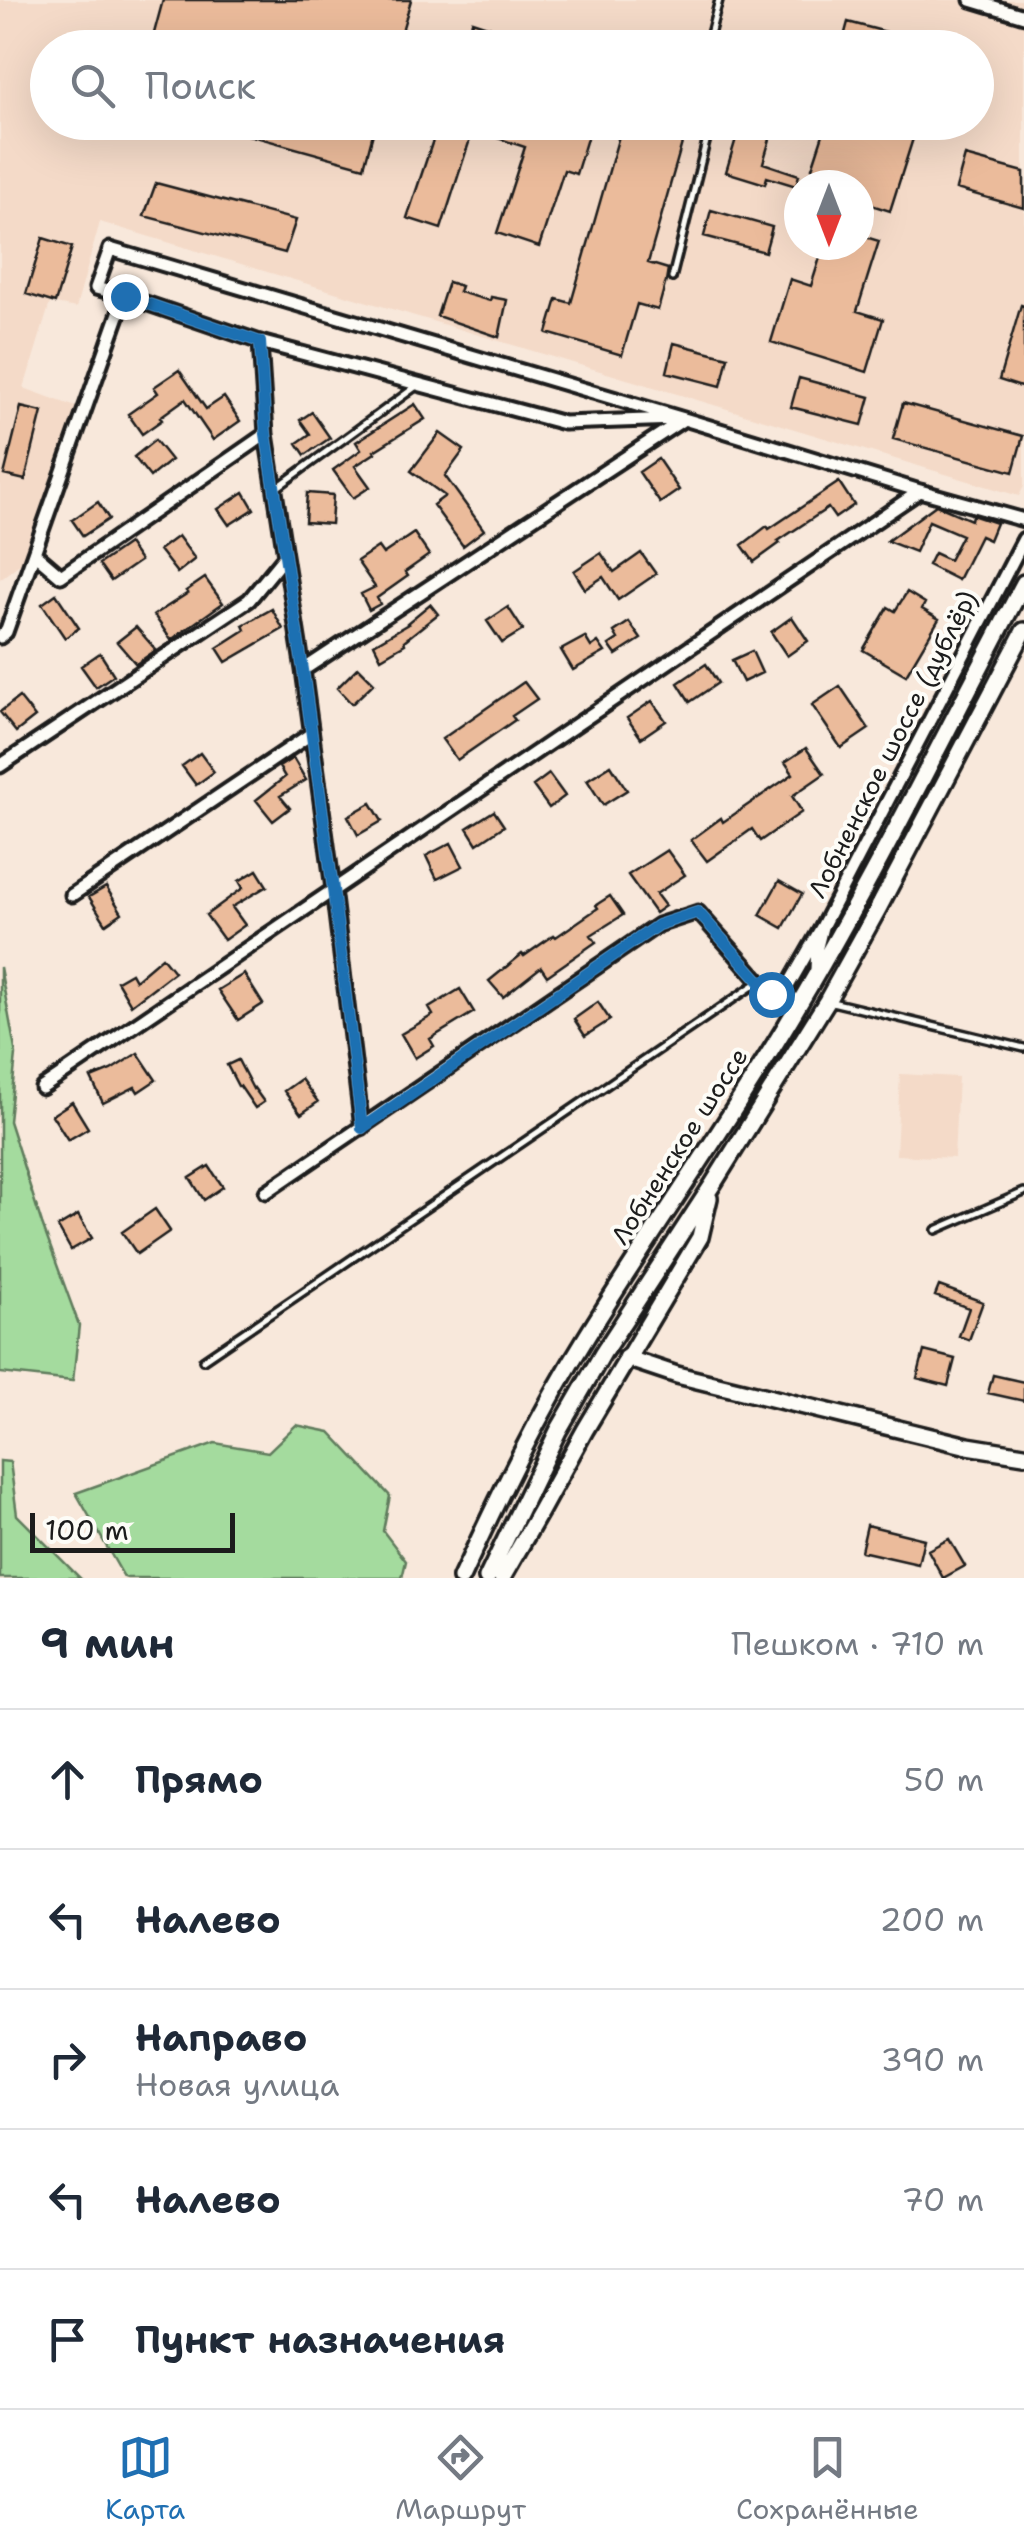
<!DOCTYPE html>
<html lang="ru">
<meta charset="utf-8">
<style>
:root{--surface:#fff;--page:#f6f6f7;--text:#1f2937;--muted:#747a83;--line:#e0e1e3;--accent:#1f6fb2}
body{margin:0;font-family:"Shantell Sans",sans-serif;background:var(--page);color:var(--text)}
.compass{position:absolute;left:784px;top:170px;width:90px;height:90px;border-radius:50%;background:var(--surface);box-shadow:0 10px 40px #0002;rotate:180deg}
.scale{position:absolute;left:30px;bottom:25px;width:205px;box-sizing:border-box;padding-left:10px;border:5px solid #1c1c1c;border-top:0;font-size:28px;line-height:35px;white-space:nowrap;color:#1c1c1c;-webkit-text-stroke:8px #fdfcf7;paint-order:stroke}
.stop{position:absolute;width:30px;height:30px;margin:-22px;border:8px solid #1f6fb2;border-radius:50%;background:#fff}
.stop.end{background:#1f6fb2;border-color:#fff;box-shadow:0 2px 10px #0008}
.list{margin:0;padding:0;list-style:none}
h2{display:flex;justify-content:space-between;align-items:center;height:130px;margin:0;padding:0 40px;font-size:42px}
h2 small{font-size:32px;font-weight:400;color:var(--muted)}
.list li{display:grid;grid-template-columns:65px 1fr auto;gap:30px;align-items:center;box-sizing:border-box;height:140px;padding:0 40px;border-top:2px solid var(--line)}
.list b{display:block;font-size:38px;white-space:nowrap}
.list p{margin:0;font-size:32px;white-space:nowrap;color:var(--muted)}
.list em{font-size:32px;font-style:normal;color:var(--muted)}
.icon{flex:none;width:55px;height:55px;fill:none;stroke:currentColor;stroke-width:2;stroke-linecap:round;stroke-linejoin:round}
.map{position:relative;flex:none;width:1024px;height:1578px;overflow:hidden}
.search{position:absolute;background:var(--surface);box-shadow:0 10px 40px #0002;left:30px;right:30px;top:30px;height:110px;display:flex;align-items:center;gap:25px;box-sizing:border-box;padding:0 35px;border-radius:55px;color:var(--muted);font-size:38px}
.sheet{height:830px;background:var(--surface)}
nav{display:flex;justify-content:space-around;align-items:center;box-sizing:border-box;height:140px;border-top:2px solid var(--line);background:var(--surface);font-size:28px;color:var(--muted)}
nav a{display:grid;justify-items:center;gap:5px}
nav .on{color:var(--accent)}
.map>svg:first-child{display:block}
</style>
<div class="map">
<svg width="1024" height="1578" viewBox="0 0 1024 1578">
<rect width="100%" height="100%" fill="#f8e8db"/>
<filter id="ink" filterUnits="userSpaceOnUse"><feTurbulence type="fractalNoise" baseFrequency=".01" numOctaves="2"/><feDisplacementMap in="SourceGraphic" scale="20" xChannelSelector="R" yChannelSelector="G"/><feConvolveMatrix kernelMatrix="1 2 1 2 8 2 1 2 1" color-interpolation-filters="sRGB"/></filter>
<g filter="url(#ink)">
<path fill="#f4dac8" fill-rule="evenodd" d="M0,0H1024V486L1019,496L100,222L76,308L50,303L24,388L76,407L30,556L0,579ZM48,48H976V122H48ZM799,185H859V245H799Z
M900,1074L958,1077L954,1158L896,1155Z"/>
<path fill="#a4db9e" stroke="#607c5d" stroke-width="2.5" d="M0,967L16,1055L9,1121L42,1224L79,1325L73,1381L0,1373Z
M296,1425L330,1432L390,1496L383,1531L406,1561L402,1578H127L124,1577L76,1493L215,1443L268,1452Z
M0,1461L10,1462L17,1515L80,1578H0Z"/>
<path fill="#ebbb9b" stroke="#1c1c1c" stroke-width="2.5" d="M163,0H411L397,48H150Z
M472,21L506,32L501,48H463Z
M848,22L932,44L931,48H841Z
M217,122H376L364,167L216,126Z
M439,122H592L576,174L564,170L539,247L497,233L525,147L473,130L441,229L407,218Z
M623,122H688L648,263L668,269L666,281L658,310L637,304L622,355L547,333L557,299L571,303Z
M741,122H775L763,163L799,175L796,186L767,177L765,184L726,172Z
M849,122H905L917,126L890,211L859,201V185H829L833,174L812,168L825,128L845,135Z
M965,156L1024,172V208L956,189Z
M156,183L296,220L285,253L144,216Z
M711,210L772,227L765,252L704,236Z
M859,235L879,241L857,311L883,319L867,372L771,342L790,279L811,286L824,245H859Z
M43,238L72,247L55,303L26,294Z
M448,282L461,286L459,292L490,301L491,297L507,300L499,337L437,316Z
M1021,305L1024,306V388L999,380Z
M674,343L728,357L721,386L667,372Z
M179,370L206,409L224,397L240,421L213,440L185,399L160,417L162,420L142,434L128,414L158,393L154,387Z
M799,378L870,397L862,425L791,407Z
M903,403L1023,436L1013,472L893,439Z
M415,404L425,419L374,451L375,453L355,466L370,487L353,498L333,470L361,450L356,442Z
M21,407L42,412L25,480L4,475Z
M312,412L330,438L305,455L297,443L310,434L300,420Z
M440,433L464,450L445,476L484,530L463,546L433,505L445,496L411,471Z
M155,440L171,460L150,477L134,457Z
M658,459L679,490L660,503L639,472Z
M839,482L854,505L835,518L828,508L778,541L780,543L754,562L742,545L767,526L769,529Z
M244,492L254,509L229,525L218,509Z
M307,493L333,495L331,524L305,522Z
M98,502L109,519L83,536L72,520Z
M936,505L971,520L972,515L996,523L989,540L980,536L958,580L928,565L934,553L949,560L962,535L929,521L915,552L887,541Z
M414,533L429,555L405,572L408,576L377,598L380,604L369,610L361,594L375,587L357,561L378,547L383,554Z
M178,536L195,559L177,573L159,550Z
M128,544L140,561L111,581L99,564Z
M601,553L614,572L641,553L656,574L618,600L603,577L585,589L574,571Z
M205,578L223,603L171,640L154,615L188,593L186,591Z
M907,592L925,603L922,609L939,619L906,675L863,650L888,607L895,611Z
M56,594L79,628L65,638L42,604Z
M430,604L438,614L404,641L405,644L381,658L374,644L408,624L407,623Z
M508,607L523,630L502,643L487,621Z
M272,609L283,629L226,662L217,648L245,630L243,625Z
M792,617L808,641L787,656L771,632Z
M629,622L641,639L616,655L609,645L618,639L614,632Z
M136,627L156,650L136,664L117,642Z
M585,637L591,647L598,642L605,652L573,670L561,650Z
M752,651L762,673L743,682L732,660Z
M100,653L114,675L96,687L81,666Z
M706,664L718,683L690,702L678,683Z
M358,667L374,683L352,704L337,688Z
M524,682L537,699L512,716L515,720L457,760L442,739Z
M840,686L869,729L841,748L812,705Z
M19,697L35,717L16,732L0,712Z
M652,701L666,721L641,738L627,718Z
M806,748L824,774L792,796L802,812L760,841L752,829L707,861L691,840L721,818L723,822L793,774L785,762Z
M200,753L214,772L196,785L182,766Z
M293,758L306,780L280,796L290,808L273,821L256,800L285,777L279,767Z
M611,765L627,790L603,805L587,780Z
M549,774L565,796L549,808L533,786Z
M371,803L382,821L358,835L348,816Z
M494,811L504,826L477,844L467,828Z
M451,843L463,866L437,879L426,856Z
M667,850L685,875L656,894L665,906L655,913L628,875Z
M257,870L267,886L232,907L245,925L224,940L206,915L243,888L239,881Z
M779,881L802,894L783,928L760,915Z
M106,887L122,913L106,924L89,897Z
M610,896L623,915L591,935L596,942L547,976L541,967L503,997L489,981L522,954L524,956L554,935L556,937L598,908L596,905Z
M162,957L174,972L131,1005L117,981L131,973L135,980Z
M244,974L263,1004L238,1020L218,990Z
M460,989L474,1012L430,1039L434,1046L415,1058L401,1034L433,1015L429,1008Z
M598,1002L610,1020L585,1036L574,1019Z
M138,1053L156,1080L138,1092L135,1087L103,1103L91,1078L111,1070Z
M238,1060L253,1089L254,1088L264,1102L255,1108L240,1086H238L227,1065Z
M301,1079L318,1102L301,1114L284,1091Z
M72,1102L88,1128L68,1140L52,1115Z
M209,1166L223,1187L204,1200L190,1178Z
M155,1209L170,1231L137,1254L122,1232Z
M78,1215L92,1238L71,1250L58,1227Z
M939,1286L983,1302L969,1340L959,1336L969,1308L935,1296Z
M924,1351L955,1359L948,1386L917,1378Z
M993,1375L1024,1382V1401L988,1393Z
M867,1525L924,1539L918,1564L861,1551Z
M949,1539L965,1566L943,1578L928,1550Z"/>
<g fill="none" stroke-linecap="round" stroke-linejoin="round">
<g stroke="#1c1c1c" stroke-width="12">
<path id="lane" d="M715,48L707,46L719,0
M672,278L711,122
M278,487L418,385
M832,1002L1024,1048
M936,1230L1024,1192
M203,1360L757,983"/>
</g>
<g stroke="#1c1c1c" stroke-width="19">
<path id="street" d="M971,0L1024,16
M125,296L260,342L564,423L675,419
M260,342L266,434L303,670L333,889L362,1128
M34,553L61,576L266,434
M0,637L6,632L125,296L96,288L110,249L684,419L920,491L1024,520
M303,670L681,421
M0,766L249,600L285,556
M72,895L311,734
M816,970L817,947L822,927L1024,539
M42,1088L920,491
M266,1192L658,925L698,912L771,994L783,995L822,927"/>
</g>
<g stroke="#1c1c1c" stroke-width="22">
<path id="secondary" d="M626,1358L677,1375L968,1446L1024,1455
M461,1578C499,1496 539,1413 587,1336C656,1224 733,1117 799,1004C880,867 950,723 1024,583
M487,1578L558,1431L603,1353L713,1184L827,1001L879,907L1024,631
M502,1578L540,1512L585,1430L700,1237L709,1198"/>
</g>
<use href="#lane" stroke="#fdfcf7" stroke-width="5"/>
<use href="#street" stroke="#fdfcf7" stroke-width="11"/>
<use href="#secondary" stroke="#fdfcf7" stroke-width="15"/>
</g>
</g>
<g fill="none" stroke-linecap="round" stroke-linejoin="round" filter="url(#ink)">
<path stroke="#1f6fb2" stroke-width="12" d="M125,296L260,342L266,434L303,670L333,889L362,1128L658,925L698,912L771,994"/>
</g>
<g text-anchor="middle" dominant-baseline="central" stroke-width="8" stroke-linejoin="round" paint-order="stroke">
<g font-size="25" fill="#1c1c1c" stroke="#fdfcf7">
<text transform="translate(892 744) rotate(-63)">Лобненское шоссе (дублёр)</text>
<text transform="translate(679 1146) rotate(-57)">Лобненское шоссе</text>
</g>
</g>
</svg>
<svg class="compass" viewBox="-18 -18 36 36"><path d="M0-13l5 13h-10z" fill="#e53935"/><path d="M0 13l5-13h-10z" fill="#747a83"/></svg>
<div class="scale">100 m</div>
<div class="stop" style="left:771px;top:994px"></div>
<div class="stop end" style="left:125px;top:296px"></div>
<div class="search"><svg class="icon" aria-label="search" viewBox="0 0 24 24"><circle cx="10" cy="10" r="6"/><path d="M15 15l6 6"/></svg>Поиск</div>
</div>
<section class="sheet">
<h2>9 мин<small>Пешком · 710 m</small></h2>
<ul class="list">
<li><svg class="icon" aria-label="ahead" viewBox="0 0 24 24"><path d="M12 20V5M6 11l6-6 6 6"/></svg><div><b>Прямо</b></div><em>50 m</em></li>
<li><svg class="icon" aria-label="left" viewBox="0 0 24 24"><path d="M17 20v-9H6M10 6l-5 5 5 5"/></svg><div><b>Налево</b></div><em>200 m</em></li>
<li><svg class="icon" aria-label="right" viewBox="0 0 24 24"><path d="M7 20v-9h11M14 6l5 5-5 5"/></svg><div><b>Направо</b><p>Новая улица</p></div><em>390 m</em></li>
<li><svg class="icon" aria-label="left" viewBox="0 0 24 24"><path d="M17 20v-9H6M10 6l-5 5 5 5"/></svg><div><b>Налево</b></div><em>70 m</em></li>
<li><svg class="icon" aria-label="arrive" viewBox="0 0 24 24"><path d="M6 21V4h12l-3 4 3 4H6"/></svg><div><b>Пункт назначения</b></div></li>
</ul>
</section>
<nav>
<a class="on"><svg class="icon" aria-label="map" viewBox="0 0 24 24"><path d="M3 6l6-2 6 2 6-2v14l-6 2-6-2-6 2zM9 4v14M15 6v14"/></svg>Карта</a>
<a><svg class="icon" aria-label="directions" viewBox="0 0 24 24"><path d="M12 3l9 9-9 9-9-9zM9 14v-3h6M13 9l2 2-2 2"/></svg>Маршрут</a>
<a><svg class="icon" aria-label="saved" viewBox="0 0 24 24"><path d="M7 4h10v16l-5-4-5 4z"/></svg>Сохранённые</a>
</nav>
